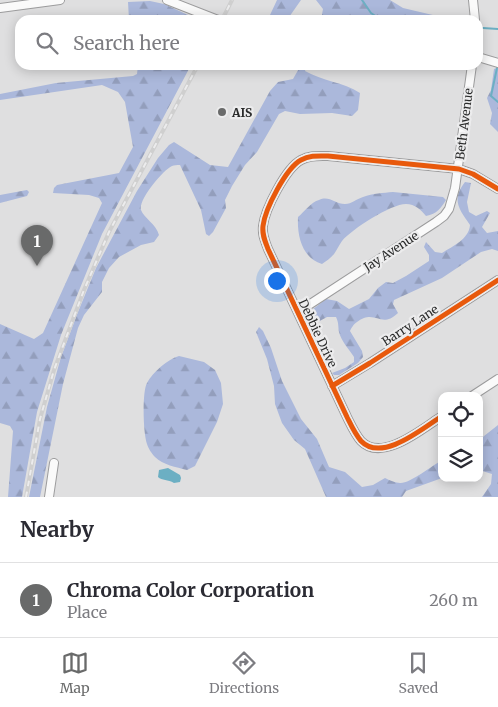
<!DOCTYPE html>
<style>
:root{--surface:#fff;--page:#f7f7f7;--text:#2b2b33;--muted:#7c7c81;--line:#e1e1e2;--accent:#696a6a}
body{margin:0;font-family:Merriweather,serif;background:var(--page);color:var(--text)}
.controls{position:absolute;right:15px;bottom:15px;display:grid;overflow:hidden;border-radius:10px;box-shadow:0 2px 12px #0003}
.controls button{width:45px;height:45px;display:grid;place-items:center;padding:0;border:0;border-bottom:1px solid var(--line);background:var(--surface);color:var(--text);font:25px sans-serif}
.you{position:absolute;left:276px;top:280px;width:18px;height:18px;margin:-12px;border:4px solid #fff;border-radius:50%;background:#1a73e8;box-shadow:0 0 0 8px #1a73e833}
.badge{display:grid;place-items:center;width:32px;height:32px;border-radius:50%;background:var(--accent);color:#fff;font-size:16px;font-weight:700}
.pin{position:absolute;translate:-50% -41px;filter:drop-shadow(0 1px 2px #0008)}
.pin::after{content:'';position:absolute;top:26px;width:18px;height:15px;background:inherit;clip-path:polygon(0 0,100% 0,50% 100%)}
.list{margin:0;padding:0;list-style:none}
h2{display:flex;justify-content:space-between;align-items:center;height:65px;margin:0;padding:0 20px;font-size:21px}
h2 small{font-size:16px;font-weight:400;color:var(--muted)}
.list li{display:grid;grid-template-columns:32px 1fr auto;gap:15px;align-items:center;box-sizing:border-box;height:75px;padding:0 20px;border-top:1px solid var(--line)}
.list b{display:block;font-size:19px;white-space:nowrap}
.list p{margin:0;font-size:16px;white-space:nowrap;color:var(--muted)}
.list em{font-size:16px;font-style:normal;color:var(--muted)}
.icon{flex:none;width:28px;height:28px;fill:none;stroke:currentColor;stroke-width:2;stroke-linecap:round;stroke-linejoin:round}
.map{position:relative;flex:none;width:498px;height:497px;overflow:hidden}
.search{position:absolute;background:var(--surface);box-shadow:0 2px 12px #0003;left:15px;right:15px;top:15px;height:55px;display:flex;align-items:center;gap:12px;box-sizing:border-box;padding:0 18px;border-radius:15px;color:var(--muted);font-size:19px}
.sheet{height:140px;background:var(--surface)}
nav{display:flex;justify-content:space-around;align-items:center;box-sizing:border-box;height:70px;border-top:1px solid var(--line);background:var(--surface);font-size:14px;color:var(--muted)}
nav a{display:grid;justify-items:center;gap:2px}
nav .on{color:var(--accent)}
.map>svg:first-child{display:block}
</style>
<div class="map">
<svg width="498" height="497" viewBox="0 0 498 497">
<defs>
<pattern id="forest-firs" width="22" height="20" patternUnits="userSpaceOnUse" patternTransform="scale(1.25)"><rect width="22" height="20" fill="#abb8db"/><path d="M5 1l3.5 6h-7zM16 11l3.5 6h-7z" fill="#939ebc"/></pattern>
</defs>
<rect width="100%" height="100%" fill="#dfdfe0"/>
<path fill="url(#forest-firs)" d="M277,0H301L287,20H271L270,15Z
M316,0H390L403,8L454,20H466H321L323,9Z
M150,1L164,4L199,20H129L128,2Z
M138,65H191L102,234L61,335L37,412L22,497H8L13,431L10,426L0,423V324L34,339L43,333L102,203L99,198L89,195L53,193L54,188L57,185L119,173L133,147L125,102L118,92L102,85L0,100V94L56,83L133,76L137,74Z
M301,65H307L305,71C322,81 343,82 360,93L358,110L352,116L332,113L300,114L285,111L279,114L257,152L245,165L232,186L225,200L226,208L213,232L209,236L206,234L201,210L180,165C177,165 174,165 172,166C163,170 138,200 141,210C144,218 156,224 159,235L154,242L141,245L119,257L109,268L102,282V292L84,315L78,328L63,384L40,497H29L47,407L61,357L78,312L96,268L137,191L158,158L169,145L174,142L210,165L228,167L270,91L278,82L293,79Z
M497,68H498V132L490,124L492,113L487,98L491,90L494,69Z
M465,182L471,183L467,202L469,212L476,216L487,211L490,213L482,227L487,233L498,231V251L492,249L481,252L442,278L394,300L393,304L398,313C380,330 376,308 357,322C353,325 352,327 350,331L362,351L363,357L358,363L339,375H334L332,373L345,368L354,362V357C349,349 341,341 339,332C338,327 339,323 336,317H327L316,323L309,322L308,313L326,299L337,301L349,309L369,299L378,288L386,282L393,283L406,276L429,261V255L424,247L426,242L435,252L442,253C453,246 469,239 470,225C459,209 451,200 465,182Z
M27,190L29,192L27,196L0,203V195Z
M393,192L443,197L446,200C441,208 437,214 426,216C421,210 415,204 406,204C391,204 352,229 342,241C339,245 337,250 334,254C331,258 326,261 322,264C302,258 297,236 298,217C304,212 311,202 319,200C329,195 335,204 345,204C352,204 356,199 363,197C373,193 383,193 393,192Z
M259,327L263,331L271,348L282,381L301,419L317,439L329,467L345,472L362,487L373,485L385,478C389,480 396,483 400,483C409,484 432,466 442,460V478L406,491L402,497H326L305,449L294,440L282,423L275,404L274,386L267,359L256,332Z
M179,356L204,362L215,370L221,383L223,404L217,422L195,466L187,470C176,467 163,465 155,457C152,454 148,448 147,444C143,434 142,391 147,383C153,372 168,359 179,356Z
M498,425V497H482L491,484L492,474L479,470V440Z"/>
<path fill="#6cafc3" d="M168,468L180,475L181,478L180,482L174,483C168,479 162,481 158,477L159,470Z"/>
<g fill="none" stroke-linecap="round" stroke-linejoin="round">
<path stroke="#6cafc3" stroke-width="2" d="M362,0L371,13L381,20
M483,28L498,29
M497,68L491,96L498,102"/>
<g stroke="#9c9c9d" stroke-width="10">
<path id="minor" d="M167,0L218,20
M473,0L475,20
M0,8L60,0
M478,57L498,63
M298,312L436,222L444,216L449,209L455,188L472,65
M332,386L370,363L498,280
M472,396L498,379
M442,416C423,428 382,463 361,441C355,434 351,425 347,417L268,249C265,241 262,235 263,226C265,209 286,168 301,160C310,155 319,156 328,156L459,169L473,174L498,189
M49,497L54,463"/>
</g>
<use href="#minor" stroke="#fafafa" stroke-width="8"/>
<g stroke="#cfcfcf" stroke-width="4">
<path id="rail" d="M222,20L232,0
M26,497L40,419L54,370L84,290L109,232L198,65"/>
</g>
<use href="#rail" stroke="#ececed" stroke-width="2" stroke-dasharray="5.5" stroke-linecap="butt"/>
<g stroke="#ececed" stroke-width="8">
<path id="cycleway" d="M332,386L370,363L498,280
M442,416C423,428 382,463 361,441C355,434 351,425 347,417L268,249C265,241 262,235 263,226C265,209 286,168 301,160C310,155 319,156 328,156L459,169L473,174L498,189"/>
</g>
<use href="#cycleway" stroke="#e8590c" stroke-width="5"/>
</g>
<circle fill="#696a6a" stroke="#ececed" stroke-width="2" cx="222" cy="112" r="5"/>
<g text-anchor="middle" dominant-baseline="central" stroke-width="4.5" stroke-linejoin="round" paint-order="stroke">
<g font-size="12" font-weight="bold" fill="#2a2b2b" stroke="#ececed" text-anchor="start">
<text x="232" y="112">AIS</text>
</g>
<g font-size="12" fill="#2a2b2b" stroke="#ececed">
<text transform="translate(464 124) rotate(-83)">Beth Avenue</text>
<text transform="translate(391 251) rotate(-33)">Jay Avenue</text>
<text transform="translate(410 325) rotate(-33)">Barry Lane</text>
<text transform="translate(318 333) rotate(65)">Debbie Drive</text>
</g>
</g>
</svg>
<div class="controls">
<button><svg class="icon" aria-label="locate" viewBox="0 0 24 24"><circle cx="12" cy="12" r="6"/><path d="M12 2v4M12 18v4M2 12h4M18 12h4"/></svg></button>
<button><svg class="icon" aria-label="layers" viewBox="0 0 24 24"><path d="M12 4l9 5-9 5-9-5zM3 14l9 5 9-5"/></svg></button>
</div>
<div class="you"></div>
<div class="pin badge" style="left:37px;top:266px">1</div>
<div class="search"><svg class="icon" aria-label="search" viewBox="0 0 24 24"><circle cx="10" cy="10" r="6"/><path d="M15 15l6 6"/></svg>Search here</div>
</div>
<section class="sheet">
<h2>Nearby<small></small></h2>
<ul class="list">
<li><span class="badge">1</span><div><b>Chroma Color Corporation</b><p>Place</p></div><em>260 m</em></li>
</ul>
</section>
<nav>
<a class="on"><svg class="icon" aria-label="map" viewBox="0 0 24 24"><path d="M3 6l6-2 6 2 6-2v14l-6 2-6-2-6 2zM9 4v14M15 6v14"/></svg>Map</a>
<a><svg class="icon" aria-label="directions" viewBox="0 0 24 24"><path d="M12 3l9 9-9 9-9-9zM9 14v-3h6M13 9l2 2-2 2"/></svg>Directions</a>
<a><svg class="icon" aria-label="saved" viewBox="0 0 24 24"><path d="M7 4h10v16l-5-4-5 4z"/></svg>Saved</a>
</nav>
